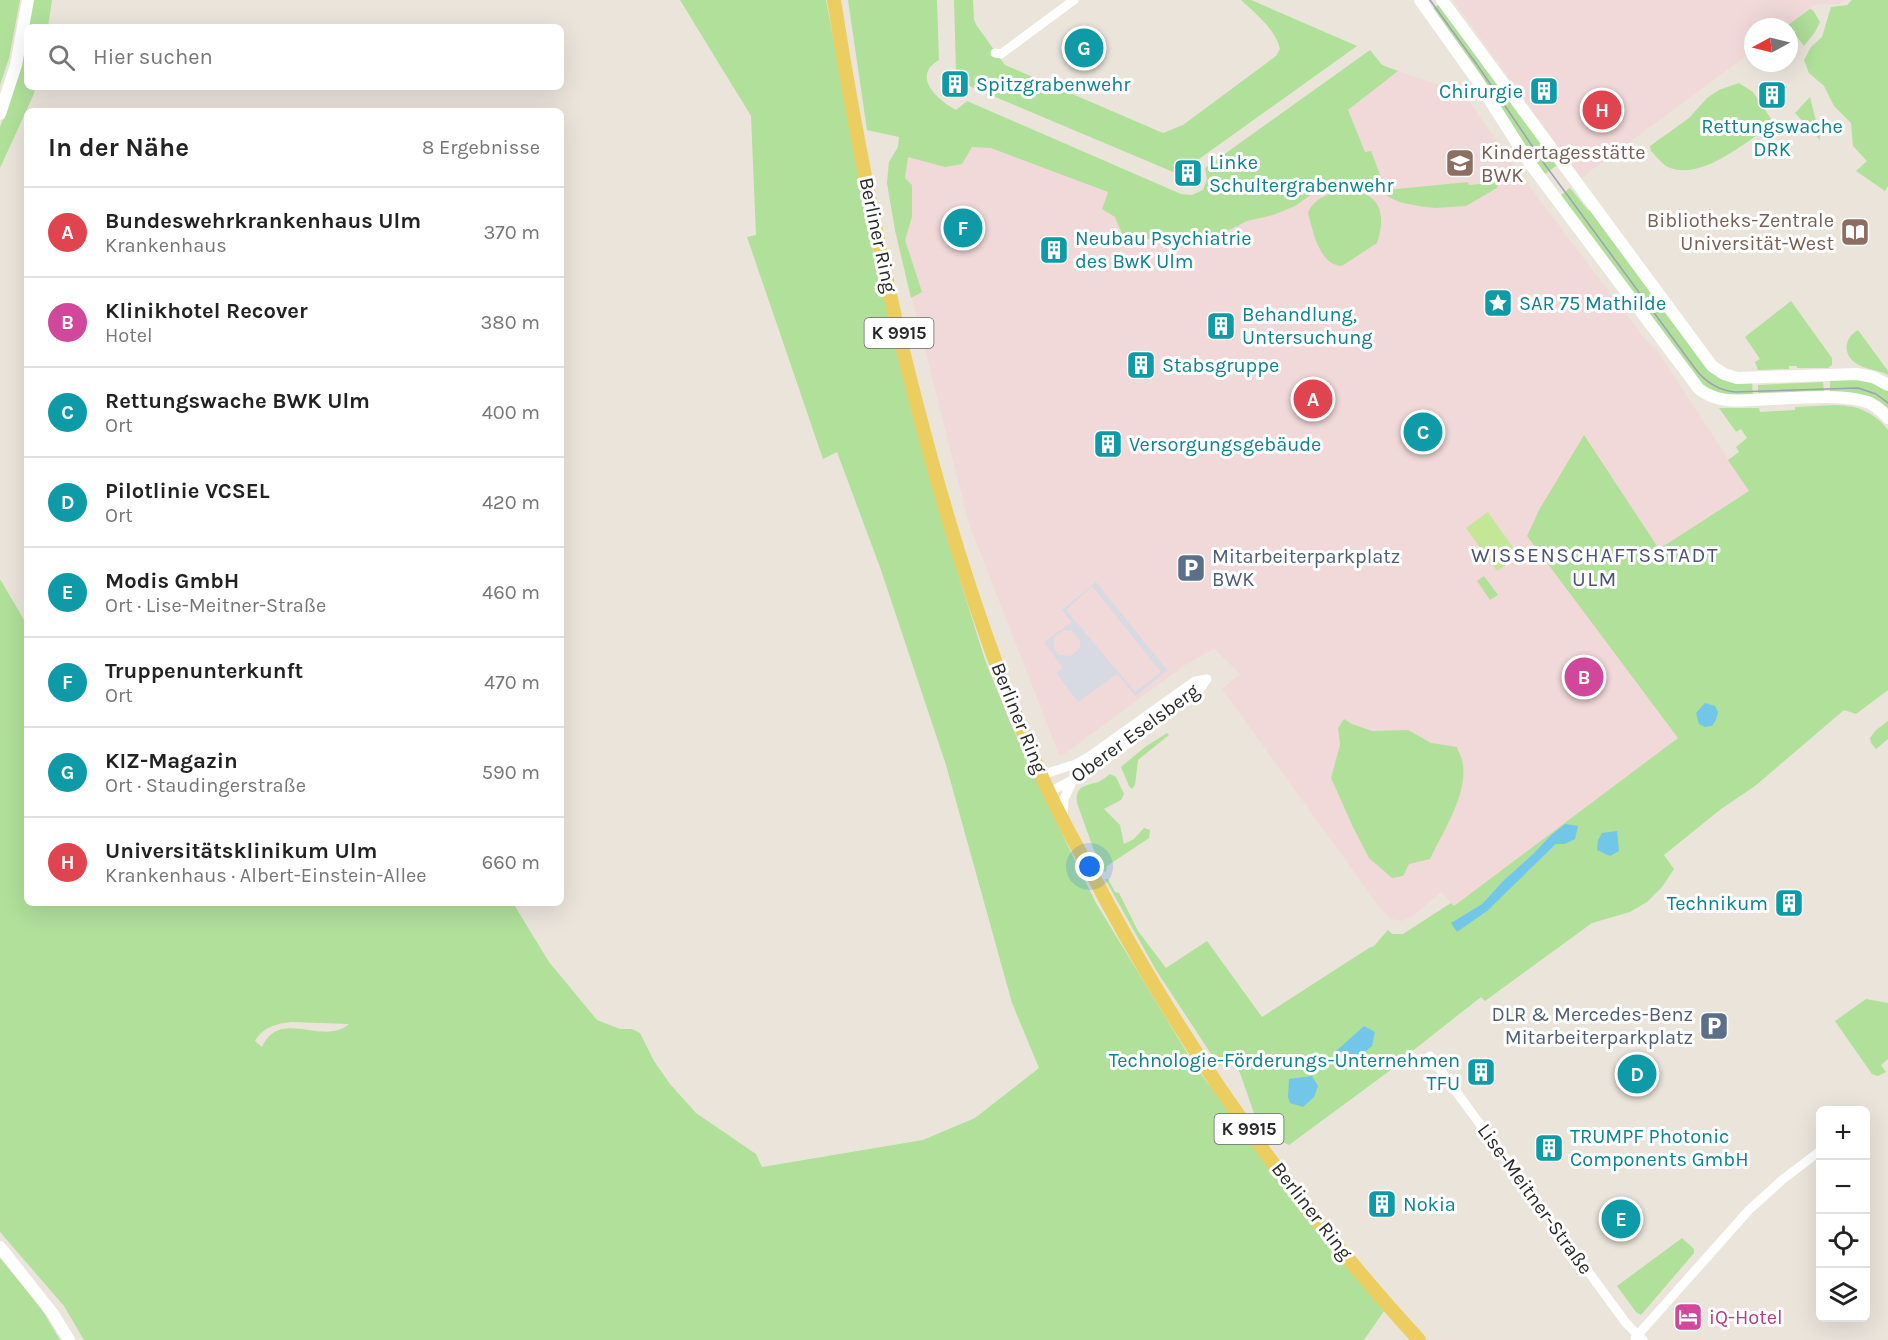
<!DOCTYPE html>
<html lang="de">
<meta charset="utf-8">
<style>
:root{--surface:#fff;--page:#f2f2f2;--text:#222;--muted:#767676;--line:#e0e0e0;--accent:#d93025}
body{margin:0;font-family:Karla,sans-serif;background:var(--page);color:var(--text)}
.controls{position:absolute;right:18px;bottom:18px;display:grid;overflow:hidden;border-radius:9px;box-shadow:0 6px 24px #0002}
.controls button{width:54px;height:54px;display:grid;place-items:center;padding:0;border:0;border-bottom:2px solid var(--line);background:var(--surface);color:var(--text);font:30px sans-serif}
.compass{position:absolute;left:1744px;top:18px;width:54px;height:54px;border-radius:50%;background:var(--surface);box-shadow:0 6px 24px #0002;rotate:263deg}
.you{position:absolute;left:1090px;top:867px;width:21px;height:21px;margin:-15px;border:4px solid #fff;border-radius:50%;background:#1a73e8;box-shadow:0 0 0 9px #1a73e833}
.badge{display:grid;place-items:center;width:39px;height:39px;border-radius:50%;background:var(--accent);color:#fff;font-size:20px;font-weight:700}
.pin{position:absolute;translate:-50% -50%;border:3px solid #fff;box-shadow:0 2px 6px #0006}
.list{margin:0;padding:0;list-style:none}
h2{display:flex;justify-content:space-between;align-items:center;height:78px;margin:0;padding:0 24px;font-size:26px}
h2 small{font-size:20px;font-weight:400;color:var(--muted)}
.list li{display:grid;grid-template-columns:39px 1fr auto;gap:18px;align-items:center;box-sizing:border-box;height:90px;padding:0 24px;border-top:2px solid var(--line)}
.list b{display:block;font-size:22px;white-space:nowrap}
.list p{margin:0;font-size:20px;white-space:nowrap;color:var(--muted)}
.list em{font-size:20px;font-style:normal;color:var(--muted)}
.icon{flex:none;width:33px;height:33px;fill:none;stroke:currentColor;stroke-width:2;stroke-linecap:round;stroke-linejoin:round}
.map{position:relative;flex:none;width:1888px;height:1340px;overflow:hidden}
.search{position:absolute;background:var(--surface);box-shadow:0 6px 24px #0002;left:24px;top:24px;width:540px;height:66px;display:flex;align-items:center;gap:15px;box-sizing:border-box;padding:0 21px;border-radius:9px;color:var(--muted);font-size:22px}
.panel{position:absolute;background:var(--surface);box-shadow:0 6px 24px #0002;left:24px;top:108px;width:540px;height:798px;border-radius:9px}
.map>svg:first-child{display:block}
</style>
<div class="map">
<svg width="1888" height="1340" viewBox="0 0 1888 1340">
<rect width="100%" height="100%" fill="#ebe4db"/>
<path fill="#f1d9d9" d="M1453,0H1845L1839,4H1820L1813,6L1785,27H1753V51L1581,178Z
M1382,65L1464,94L1523,178L1648,343L1655,347L1749,491L1659,549L1678,738L1454,906L1441,892L1412,917L1401,921L1389,918L1380,908L1222,689L1240,674L1214,649L1185,665L1060,757L969,524L895,230L887,183L889,162L898,147L899,136L989,130L1193,223Z"/>
<path fill="#d7d9e3" fill-rule="evenodd" d="M1096,582L1167,670L1136,696L1117,674L1078,702L1056,673L1063,668L1044,642L1072,622L1062,610ZM1092,586L1161,672L1135,692L1066,610ZM1064,630L1072,631L1080,640V648L1071,656L1059,655L1054,649V637Z"/>
<path fill="#b0e09a" fill-rule="evenodd" d="M0,0H20L9,58L0,85Z
M32,0H52L48,27H29Z
M680,0H826L874,256L911,410L946,535L985,660L1010,722L1045,799L1096,903L1195,1066L1331,1248L1384,1311L1364,1340H84L64,1306L0,1232V579L27,625V903H513L549,962L597,1020L620,1029H632L640,1033L654,1061L670,1084L696,1113L756,1154L762,1167L923,1140L975,1118L1039,1068L1012,1003L946,765L881,570L837,452L823,459L747,237L756,235L751,116ZM291,1022L349,1024C323,1047 280,1007 262,1047L255,1041C263,1027 276,1024 291,1022Z
M848,0H937L939,60C911,76 937,100 956,110L967,101L1181,194L1192,195L1203,190L1207,179L1205,168L1370,50L1382,65L1398,71L1348,110L1365,152L1371,151L1386,190L1468,182L1469,185L1489,183L1492,179L1498,183L1497,188L1466,206L1435,208L1418,206L1399,202L1366,185L1347,183L1322,187L1295,206L1273,215L1247,221L1203,243L1188,247L1169,246L1156,240L1123,236L1115,217L1102,209L1108,192L991,148L972,147L962,164L945,167L908,157L905,178L912,185V217L905,240L922,292L911,298L895,230L887,183L889,162L898,147L899,137L867,130Z
M954,0H973L974,20L977,26L1005,65L1163,133L1183,125L1276,56L1280,49C1276,30 1255,13 1241,0H1251L1357,46L1178,174L967,85L956,71Z
M1852,0H1888V186L1885,191L1856,171L1867,161L1853,146L1851,123L1834,106L1824,86L1809,73L1804,60L1811,47L1822,37L1831,7L1847,5Z
M1441,3L1559,164L1545,174L1431,10Z
M1810,9L1813,10L1820,22L1815,32L1804,46L1788,25Z
M27,36V87H36L33,96L0,168V127L9,104Z
M1739,83L1753,92L1772,120L1771,125C1746,142 1700,182 1668,167C1662,164 1656,156 1651,151L1650,146L1689,118L1707,98L1719,90Z
M1810,97L1820,137V140L1795,113Z
M1570,188L1587,209L1594,213L1705,363L1752,381L1753,397L1734,398L1707,391L1561,197V195Z
M1347,190C1380,192 1387,214 1377,243L1342,266C1319,265 1313,231 1308,213C1315,196 1330,194 1347,190Z
M1791,301L1832,358V365L1828,368H1797V366H1789V369L1758,370L1755,362L1760,359L1745,337Z
M1858,330L1888,371V375C1879,370 1868,370 1859,365C1842,356 1843,339 1858,330Z
M1830,378H1864L1888,389V408C1869,391 1855,394 1830,394Z
M1823,382L1824,391L1758,393V385Z
M1836,405C1859,406 1874,412 1888,430V690L1856,714L1844,710L1755,786L1721,809L1664,855L1674,869L1662,887L1647,902L1630,912L1592,923L1485,1001L1481,997L1406,1056L1407,1058L1289,1145L1270,1136L1255,1116L1240,1073L1231,1059L1219,1066L1156,970L1105,879H1108L1115,892L1119,893L1138,931L1166,968L1207,941L1262,1017L1369,948L1374,946L1388,930L1392,934H1403L1451,903L1454,906L1678,738L1527,536L1539,510L1584,435L1659,549L1749,491L1728,460L1739,452L1736,447L1747,438L1741,429L1736,432L1719,408H1759L1760,412L1795,410V407ZM1550,836L1565,844H1556L1509,889L1457,932L1452,923L1482,904L1503,881L1533,854Z
M1484,576L1498,595L1490,600L1477,581Z
M1344,719L1352,724L1372,731L1408,730L1431,743L1457,747C1458,751 1461,756 1462,760C1470,791 1443,832 1430,859L1409,864L1403,876L1392,878L1369,858L1353,827L1331,778L1340,745L1338,728Z
M1888,721V739L1876,749L1871,743L1870,738L1876,730Z
M1167,733L1169,735L1138,760L1135,785L1132,789L1129,786L1121,767L1145,747Z
M1110,774L1116,777L1124,794L1121,800L1104,809L1120,825L1124,844L1134,839L1144,828L1150,830L1149,838L1107,866L1106,872L1101,870L1077,803C1075,786 1085,786 1098,782C1102,781 1107,776 1110,774Z
M1866,999L1888,1003V1059L1881,1065L1886,1072L1878,1076L1872,1074L1835,1021Z
M1682,1238L1694,1249V1253L1641,1315L1636,1312L1617,1286Z
M0,1258L41,1308L60,1340H0Z"/>
<path fill="#c3e796" d="M1488,512L1519,556L1497,571L1466,528Z"/>
<path fill="#72c7e9" d="M1705,703L1715,706L1718,712L1716,720L1712,726L1705,727L1699,724L1696,713Z
M1565,824L1578,826L1575,839L1565,844H1556L1487,911L1457,932L1451,923L1482,904L1503,881L1533,854L1550,836Z
M1617,831L1619,851L1610,856L1597,850L1598,840L1602,833Z
M1364,1026L1375,1032L1372,1046L1346,1069L1334,1063V1053Z
M1312,1076L1318,1086L1314,1097L1303,1107L1290,1103L1288,1097L1289,1079Z"/>
<g fill="none" stroke-linecap="round" stroke-linejoin="round">
<path stroke="#fff" stroke-width="9" d="M995,53L1001,54L1074,0
M1041,775L1076,764L1090,756L1195,681L1207,679
M1049,792C1104,766 1151,725 1200,689L1207,679
M1063,818L1064,799L1072,782
M1430,1056L1626,1323L1643,1340
M1635,1338L1749,1210L1782,1180L1820,1151"/>
<path stroke="#fff" stroke-width="12" d="M1420,0L1477,80L1531,165L1699,389C1716,402 1733,401 1753,400C1784,399 1842,392 1870,403C1877,407 1883,412 1888,418
M1442,0L1712,366L1724,374L1737,378L1857,374L1873,377L1888,385
M0,114L16,65L28,0
M0,1247L53,1314L69,1340"/>
<path stroke="#ebcd60" stroke-width="14" d="M834,0C851,111 873,221 898,330C935,483 978,633 1042,777C1056,809 1073,840 1090,870C1178,1040 1290,1199 1419,1340"/>
<path stroke="#9ea1b3" stroke-width="1.5" d="M1430,0L1480,69L1543,162L1694,367C1704,381 1716,390 1735,392L1858,388L1876,394L1888,403"/>
</g>
<defs>
<g id="building-square" transform="scale(1.5)"><rect x="-9" y="-9" width="18" height="18" rx="4" fill="#0f9aa8" stroke="#fff"/><path d="M-4-6H4V6H1V3H-1V6H-4ZM-2.5-4.3h1.7v1.8h-1.7ZM.8-4.3h1.7v1.8H.8ZM-2.5-1h1.7V.8h-1.7ZM.8-1h1.7V.8H.8Z" fill="#fff"/></g>
<g id="school-square" transform="scale(1.5)"><rect x="-9" y="-9" width="18" height="18" rx="4" fill="#8d6e63" stroke="#fff"/><path d="M0-5L7-2L0 1L-7-2ZM-4 1L0 2.5L4 1V4Q0 6-4 4Z" fill="#fff"/></g>
<g id="library-square" transform="scale(1.5)"><rect x="-9" y="-9" width="18" height="18" rx="4" fill="#8d6e63" stroke="#fff"/><path d="M-6-4Q-3-5.5-.7-3.5V5Q-3 3-6 4ZM6-4Q3-5.5 .7-3.5V5Q3 3 6 4Z" fill="#fff"/></g>
<g id="sight-square" transform="scale(1.5)"><rect x="-9" y="-9" width="18" height="18" rx="4" fill="#0f9aa8" stroke="#fff"/><path d="M0-6L1.8-2.2L6-1.7L2.9 1.2L3.7 5.4L0 3.3L-3.7 5.4L-2.9 1.2L-6-1.7L-1.8-2.2Z" fill="#fff"/></g>
<g id="parking-square" transform="scale(1.5)"><rect x="-9" y="-9" width="18" height="18" rx="4" fill="#5c6f8a" stroke="#fff"/><path d="M-3.5-5.5H1a3.5 3.5 0 0 1 0 7H-1V5.5H-3.5ZM-1-3.4V-.6H.8a1.4 1.4 0 0 0 0-2.8Z" fill="#fff"/></g>
<g id="hotel-square" transform="scale(1.5)"><rect x="-9" y="-9" width="18" height="18" rx="4" fill="#d1479c" stroke="#fff"/><path d="M-6-4.5h1.5V1H6V5H4.5V3h-9V5H-6ZM-4 0a1.8 1.8 0 1 1 3.6 0ZM.5 0V-2.5h3Q6-2.5 6 0Z" fill="#fff"/></g>
</defs>
<g fill-rule="evenodd">
<use href="#building-square" x="955" y="84"/>
<use href="#building-square" x="1544" y="91"/>
<use href="#building-square" x="1772" y="95"/>
<use href="#school-square" x="1460" y="163"/>
<use href="#building-square" x="1188" y="173"/>
<use href="#library-square" x="1855" y="232"/>
<use href="#building-square" x="1054" y="250"/>
<use href="#sight-square" x="1498" y="303"/>
<use href="#building-square" x="1221" y="326"/>
<use href="#building-square" x="1141" y="365"/>
<use href="#building-square" x="1108" y="444"/>
<use href="#parking-square" x="1191" y="568"/>
<use href="#building-square" x="1789" y="903"/>
<use href="#parking-square" x="1714" y="1026"/>
<use href="#building-square" x="1481" y="1072"/>
<use href="#building-square" x="1549" y="1148"/>
<use href="#building-square" x="1382" y="1204"/>
<use href="#hotel-square" x="1688" y="1317"/>
</g>
<g text-anchor="middle" dominant-baseline="central" stroke-width="6" stroke-linejoin="round" paint-order="stroke">
<g fill="#fff" stroke="#696969" stroke-width="1.5">
<rect x="864.5" y="318" width="69" height="30" rx="4.5"/>
<rect x="1214.5" y="1114" width="69" height="30" rx="4.5"/>
</g>
<g font-size="18" font-weight="bold" fill="#292929">
<text x="899" y="333">K 9915</text>
<text x="1249" y="1129">K 9915</text>
</g>
<g font-size="20" fill="#0d838f" stroke="#fff" text-anchor="start">
<text x="976" y="84">Spitzgrabenwehr</text>
<text x="1523" y="91" text-anchor="end">Chirurgie</text>
<text x="1772" y="126" text-anchor="middle">Rettungswache<tspan x="1772" dy="23">DRK</tspan></text>
<text x="1209" y="162">Linke<tspan x="1209" dy="23">Schultergrabenwehr</tspan></text>
<text x="1075" y="238">Neubau Psychiatrie<tspan x="1075" dy="23">des BwK Ulm</tspan></text>
<text x="1519" y="303">SAR 75 Mathilde</text>
<text x="1242" y="314">Behandlung,<tspan x="1242" dy="23">Untersuchung</tspan></text>
<text x="1162" y="365">Stabsgruppe</text>
<text x="1129" y="444">Versorgungsgebäude</text>
<text x="1768" y="903" text-anchor="end">Technikum</text>
<text x="1460" y="1060" text-anchor="end">Technologie-Förderungs-Unternehmen<tspan x="1460" dy="23">TFU</tspan></text>
<text x="1570" y="1136">TRUMPF Photonic<tspan x="1570" dy="23">Components GmbH</tspan></text>
<text x="1403" y="1204">Nokia</text>
</g>
<g font-size="20" fill="#785e54" stroke="#fff" text-anchor="start">
<text x="1481" y="152">Kindertagesstätte<tspan x="1481" dy="23">BWK</tspan></text>
<text x="1834" y="220" text-anchor="end">Bibliotheks-Zentrale<tspan x="1834" dy="23">Universität-West</tspan></text>
</g>
<g font-size="20" fill="#292929" stroke="#fff">
<text transform="translate(878 235) rotate(78)">Berliner Ring</text>
<text transform="translate(1019 718) rotate(68)">Berliner Ring</text>
<text transform="translate(1135 733) rotate(-36)">Oberer Eselsberg</text>
<text transform="translate(1535 1199) rotate(54)">Lise-Meitner-Straße</text>
<text transform="translate(1312 1211) rotate(52)">Berliner Ring</text>
</g>
<g font-size="20" fill="#4e5e75" stroke="#fff" text-anchor="start">
<text x="1212" y="556">Mitarbeiterparkplatz<tspan x="1212" dy="23">BWK</tspan></text>
<text x="1693" y="1014" text-anchor="end">DLR &amp; Mercedes-Benz<tspan x="1693" dy="23">Mitarbeiterparkplatz</tspan></text>
</g>
<g font-size="20" fill="#b23c85" stroke="#fff" text-anchor="start">
<text x="1709" y="1317">iQ-Hotel</text>
</g>
<g font-size="21" letter-spacing="1.5" fill="#4b5278" stroke="#fff">
<text x="1595" y="555">WISSENSCHAFTSSTADT<tspan x="1595" dy="24">ULM</tspan></text>
</g>
</g>
</svg>
<div class="controls">
<button>+</button>
<button>−</button>
<button><svg class="icon" aria-label="locate" viewBox="0 0 24 24"><circle cx="12" cy="12" r="6"/><path d="M12 2v4M12 18v4M2 12h4M18 12h4"/></svg></button>
<button><svg class="icon" aria-label="layers" viewBox="0 0 24 24"><path d="M12 4l9 5-9 5-9-5zM3 14l9 5 9-5"/></svg></button>
</div>
<svg class="compass" viewBox="-18 -18 36 36"><path d="M0-13l5 13h-10z" fill="#e53935"/><path d="M0 13l5-13h-10z" fill="#767676"/></svg>
<div class="you"></div>
<div class="pin badge" style="left:1313px;top:399px;background:#e0444e">A</div>
<div class="pin badge" style="left:1584px;top:677px;background:#d1479c">B</div>
<div class="pin badge" style="left:1423px;top:432px;background:#0f9aa8">C</div>
<div class="pin badge" style="left:1637px;top:1074px;background:#0f9aa8">D</div>
<div class="pin badge" style="left:1621px;top:1219px;background:#0f9aa8">E</div>
<div class="pin badge" style="left:963px;top:228px;background:#0f9aa8">F</div>
<div class="pin badge" style="left:1084px;top:48px;background:#0f9aa8">G</div>
<div class="pin badge" style="left:1602px;top:110px;background:#e0444e">H</div>
<div class="search"><svg class="icon" aria-label="search" viewBox="0 0 24 24"><circle cx="10" cy="10" r="6"/><path d="M15 15l6 6"/></svg>Hier suchen</div>
<section class="panel">
<h2>In der Nähe<small>8 Ergebnisse</small></h2>
<ul class="list">
<li><span class="badge" style="background:#e0444e">A</span><div><b>Bundeswehrkrankenhaus Ulm</b><p>Krankenhaus</p></div><em>370 m</em></li>
<li><span class="badge" style="background:#d1479c">B</span><div><b>Klinikhotel Recover</b><p>Hotel</p></div><em>380 m</em></li>
<li><span class="badge" style="background:#0f9aa8">C</span><div><b>Rettungswache BWK Ulm</b><p>Ort</p></div><em>400 m</em></li>
<li><span class="badge" style="background:#0f9aa8">D</span><div><b>Pilotlinie VCSEL</b><p>Ort</p></div><em>420 m</em></li>
<li><span class="badge" style="background:#0f9aa8">E</span><div><b>Modis GmbH</b><p>Ort · Lise-Meitner-Straße</p></div><em>460 m</em></li>
<li><span class="badge" style="background:#0f9aa8">F</span><div><b>Truppenunterkunft</b><p>Ort</p></div><em>470 m</em></li>
<li><span class="badge" style="background:#0f9aa8">G</span><div><b>KIZ-Magazin</b><p>Ort · Staudingerstraße</p></div><em>590 m</em></li>
<li><span class="badge" style="background:#e0444e">H</span><div><b>Universitätsklinikum Ulm</b><p>Krankenhaus · Albert-Einstein-Allee</p></div><em>660 m</em></li>
</ul>
</section>
</div>
